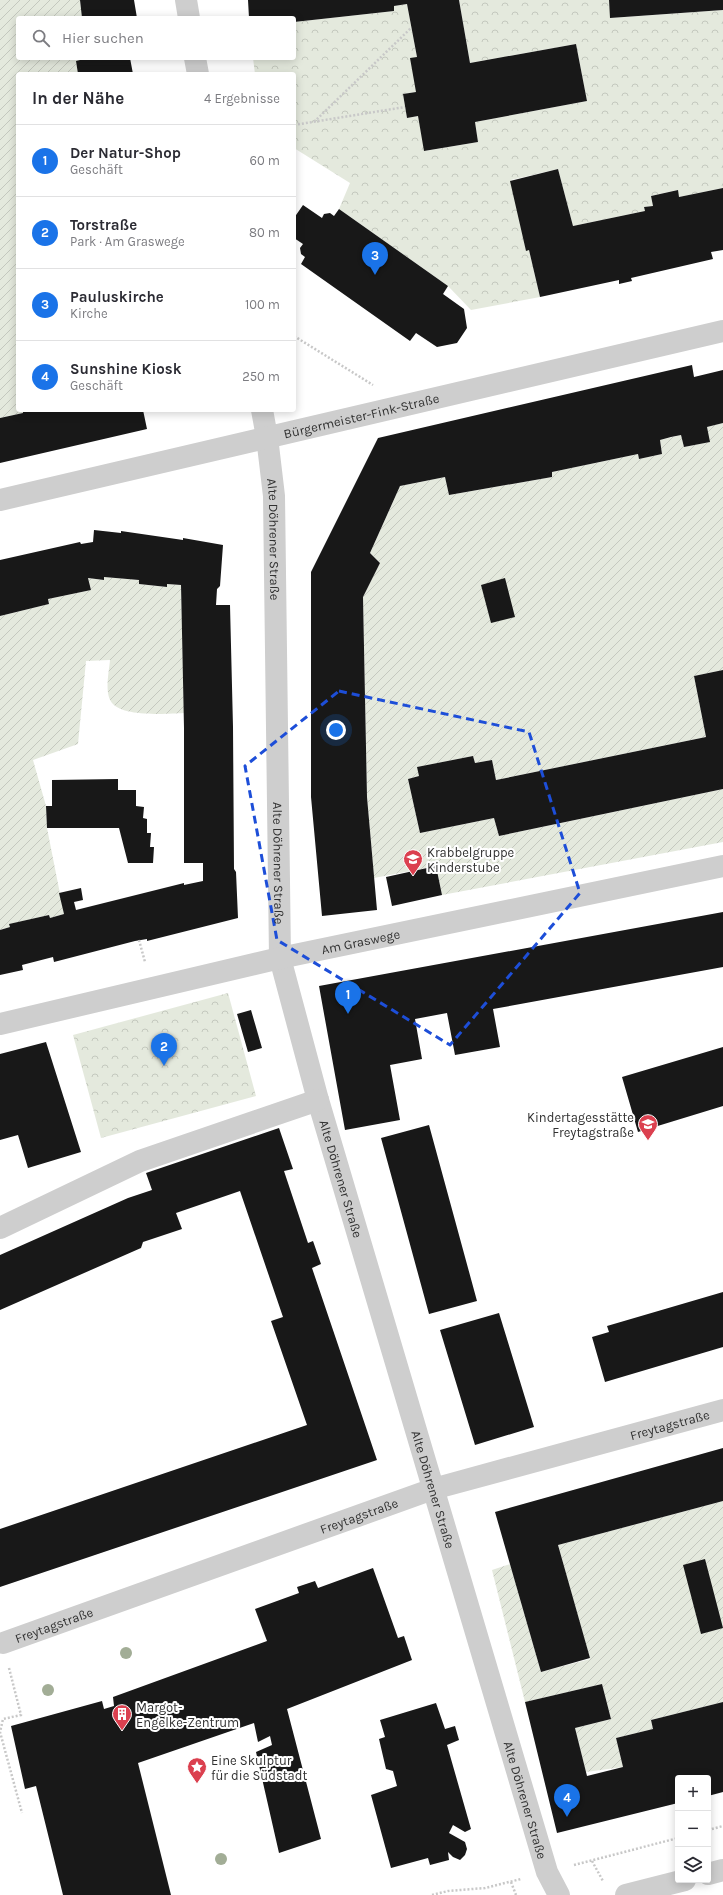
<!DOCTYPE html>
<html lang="de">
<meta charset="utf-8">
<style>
:root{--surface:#fff;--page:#f2f2f3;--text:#2b2b33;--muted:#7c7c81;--line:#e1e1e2;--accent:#1a73e8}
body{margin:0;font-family:Karla,sans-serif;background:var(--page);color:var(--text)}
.controls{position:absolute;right:12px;bottom:12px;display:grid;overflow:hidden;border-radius:4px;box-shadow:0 2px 10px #0003}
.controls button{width:36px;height:36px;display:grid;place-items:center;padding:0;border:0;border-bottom:1px solid var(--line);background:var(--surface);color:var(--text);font:20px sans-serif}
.you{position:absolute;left:336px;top:730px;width:14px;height:14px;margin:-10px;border:3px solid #fff;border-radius:50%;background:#1a73e8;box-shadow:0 0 0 6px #1a73e833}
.badge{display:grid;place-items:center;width:26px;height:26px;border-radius:50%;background:var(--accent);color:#fff;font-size:13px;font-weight:700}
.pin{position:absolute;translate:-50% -33px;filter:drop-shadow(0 1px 2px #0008)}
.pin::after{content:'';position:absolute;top:21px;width:14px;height:12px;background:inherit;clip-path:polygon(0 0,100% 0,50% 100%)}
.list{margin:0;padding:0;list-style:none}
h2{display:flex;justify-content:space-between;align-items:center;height:52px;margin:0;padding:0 16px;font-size:17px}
h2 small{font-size:13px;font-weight:400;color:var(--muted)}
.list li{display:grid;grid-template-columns:26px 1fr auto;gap:12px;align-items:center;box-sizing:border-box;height:72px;padding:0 16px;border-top:1px solid var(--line)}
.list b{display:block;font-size:15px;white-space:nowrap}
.list p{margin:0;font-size:13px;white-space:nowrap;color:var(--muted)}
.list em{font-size:13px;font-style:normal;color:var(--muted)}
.icon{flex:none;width:22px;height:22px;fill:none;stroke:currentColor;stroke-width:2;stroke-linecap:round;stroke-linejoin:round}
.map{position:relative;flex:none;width:723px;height:1895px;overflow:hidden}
.search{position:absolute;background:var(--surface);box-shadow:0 2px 10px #0003;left:16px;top:16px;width:280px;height:44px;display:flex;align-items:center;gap:10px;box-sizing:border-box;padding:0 14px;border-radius:4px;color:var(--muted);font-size:15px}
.panel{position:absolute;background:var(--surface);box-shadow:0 2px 10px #0003;left:16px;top:72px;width:280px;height:340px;border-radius:4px}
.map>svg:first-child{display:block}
</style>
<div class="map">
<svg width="723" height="1895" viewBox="0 0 723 1895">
<defs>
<pattern id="park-crowns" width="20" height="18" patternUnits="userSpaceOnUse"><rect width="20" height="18" fill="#e4e9dd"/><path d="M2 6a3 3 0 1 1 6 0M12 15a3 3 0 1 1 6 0" fill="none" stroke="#c4c8be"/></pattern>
<pattern id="garden-furrows" width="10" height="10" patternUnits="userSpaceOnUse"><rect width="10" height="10" fill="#e4e9dd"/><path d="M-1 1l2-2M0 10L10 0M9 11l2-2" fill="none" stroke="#c4c8be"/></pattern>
</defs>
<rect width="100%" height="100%" fill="#fff"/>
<path fill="url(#park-crowns)" d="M459,0H609L611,18L723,10V188L679,197L677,190L651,196L653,206L644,207L645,211L573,226L558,169L511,180L526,250H529L540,297L471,310L448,286L339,209L350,183L294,148V74H255L253,58H294V22L394,11V6L407,4L417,57L416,92L403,94L407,118L418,116L425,151L478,142L475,122L587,101L576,44L470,63Z
M228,993L256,1096L101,1138L73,1035Z"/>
<path fill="url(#garden-furrows)" d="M0,0H80L82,18H18V58L88,59L76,61L78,74H18V410H23V413L0,418Z
M723,423V670L694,676L706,737L496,780L492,760L475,763L473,756L418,767L419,776L408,779L420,833L494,818L499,836L723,789V842L442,895L436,866L374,878L367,797L363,597L380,563L370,553L400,486L445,477L449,495L552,477V472L638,454L639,459L662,454L660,440L681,435L684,447L709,442L707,427Z
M104,577L139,580V584L166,587L167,584L181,585L184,713C167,714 123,717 112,703C104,693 109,672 110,660L86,661L78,744L33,760L46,806L47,828L64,914L50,918L49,915L10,924V927L0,930V616L49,604L48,599L91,590L88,578L104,580Z
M723,1501V1702L651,1720L653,1729L616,1738L623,1767L586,1772L575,1728L611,1719L602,1684L525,1702L492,1570L510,1564L541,1672L590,1659L558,1545Z"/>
<path fill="#181818" d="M80,0H134L137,18H82Z
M248,0H459L470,63L576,44L587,101L475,122L478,142L424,151L418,116L407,118L403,94L416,92L410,58L417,57L407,4L394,6V11L294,22V18H249Z
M609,0H723V10L610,18Z
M88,58H130L133,74H78L76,61Z
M558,169L573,226L645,211L644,207L653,206L651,196L678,190L679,197L723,188V250L711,252L713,259L631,278L632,281L619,284V280L540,297L529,250L526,251L510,181Z
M303,205L322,218L324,214L330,213L334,216L339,209L448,286L443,294L464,309L467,328L457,343L437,347L416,333L410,341L301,264L305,257L301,254L300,248L303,244L294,238V218Z
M692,365L694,377L723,370V423L707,427L710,442L684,447L681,435L671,437L660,440L662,454L639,459L638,454L552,472V477L449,495L445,477L400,486L370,553L380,563L363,597L367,797L377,910L322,916L311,797V572L378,438Z
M23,410H143L147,429L0,463V418L23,413Z
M94,530L121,533V531L183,540V538L223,545L220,586L217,589L216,605H230L233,727L234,869L236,872L238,918L147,941V939L135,941L54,962L53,957L22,965L23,970L0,975V930L10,927L9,924L49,915L50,918L64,914L59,893L81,888L83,900L74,902L76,910L184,883V885L203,881V863H184V728L181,585L167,584V587L139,584V580L104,577V580L88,578L91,590L48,599L49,604L0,616V560L80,542L81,544L93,542Z
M505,578L515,617L491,623L481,585Z
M723,670V789L499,836L494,818L420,833L408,779L419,776L417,767L473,756L475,763L492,760L496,780L706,737L694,676Z
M118,779V790H136V806L144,807L143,818L147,819V833H151L150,847H154L153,863H128L119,828H47L46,806H52V780Z
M436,866L442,895L392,906L386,877Z
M723,912V967L493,1009L500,1047L455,1055L447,1013L415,1019L422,1059L390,1065L400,1120L345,1130L319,986Z
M251,1010L262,1048L248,1052L237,1014Z
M46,1042L81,1152L28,1168L18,1135L0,1140V1054Z
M723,1047V1106L638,1132L622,1077Z
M429,1125L477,1301L429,1314L381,1138Z
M279,1128L293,1169L284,1171L308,1243L313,1241L321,1264L312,1268L377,1460L0,1587V1529L307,1425L271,1321L283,1317L240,1191L176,1213L182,1229L143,1242L141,1248L0,1310V1255L128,1198L152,1190L146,1173Z
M723,1292V1347L605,1382L592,1337L609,1332L607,1326Z
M499,1313L534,1427L475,1445L440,1330Z
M723,1448V1501L558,1545L590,1658L541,1672L495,1512Z
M705,1559L723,1628L701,1634L683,1565Z
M373,1568L398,1638L404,1636L412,1660L287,1709L321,1839L279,1853L256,1752L272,1745L270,1736L258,1742L254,1723L138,1763L171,1895H63L36,1786L25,1789L11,1726L102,1701L104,1709L114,1706L113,1697L267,1641L255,1609L299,1593L297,1587L315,1581L318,1588Z
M602,1684L611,1719L575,1728L587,1776L623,1767L616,1738L653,1729L651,1720L723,1702V1792L708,1796V1778H678V1803L557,1833L525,1702Z
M436,1703L445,1729L455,1726L459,1740L447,1745L471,1829L465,1832L453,1825L449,1833L465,1842L467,1849L465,1855L460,1860L453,1857L448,1852L449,1860L430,1865L428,1858L391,1868L371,1795L397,1786L393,1771L386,1769L379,1739L385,1737L380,1720Z"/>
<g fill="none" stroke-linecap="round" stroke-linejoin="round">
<path stroke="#c8c8c8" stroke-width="2.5" stroke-dasharray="2 2" stroke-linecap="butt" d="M314,122L411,28
M294,125L405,107
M294,336L373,385
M139,940L145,962
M9,1668L21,1715L3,1719L0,1732L22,1813
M708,1830L723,1826
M592,1861L603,1881
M574,1865L678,1838
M511,1882L516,1895
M432,1895L448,1891L485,1888L521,1879"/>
<g stroke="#cecece" stroke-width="22">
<path d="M186,0L189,18"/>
<path d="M195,58L198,74"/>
<path id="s1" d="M262,410L267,437L274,496L280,958L318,1100L547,1872L559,1895"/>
<path id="s2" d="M0,500L723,331"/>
<path id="s3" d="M0,1024L280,958L723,866"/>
<path d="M0,1228L140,1161L318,1100"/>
<path id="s4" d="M3,1643L433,1489L723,1410"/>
<path d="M708,1874L723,1870"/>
<path d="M626,1895L685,1880"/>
</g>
</g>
<g fill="#a2ad96">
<circle cx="126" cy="1653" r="6"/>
<circle cx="48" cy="1690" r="6"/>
<circle cx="221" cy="1859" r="6"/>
</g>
<path fill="none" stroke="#1d4ed8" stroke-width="3" stroke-dasharray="8 5" stroke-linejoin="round" d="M339,691L529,732L580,893L450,1045L277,940L245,766Z"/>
<defs>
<g id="school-pin" transform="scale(1)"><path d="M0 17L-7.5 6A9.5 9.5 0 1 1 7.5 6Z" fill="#db404f" stroke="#fff"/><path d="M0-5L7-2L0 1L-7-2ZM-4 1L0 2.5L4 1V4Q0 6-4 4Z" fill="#fff"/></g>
<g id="building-pin" transform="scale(1)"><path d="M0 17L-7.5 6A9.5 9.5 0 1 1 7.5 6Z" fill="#db404f" stroke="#fff"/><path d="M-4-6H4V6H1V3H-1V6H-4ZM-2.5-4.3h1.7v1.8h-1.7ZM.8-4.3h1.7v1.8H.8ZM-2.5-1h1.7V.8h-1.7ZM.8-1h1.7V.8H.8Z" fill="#fff"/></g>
<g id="sight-pin" transform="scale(1)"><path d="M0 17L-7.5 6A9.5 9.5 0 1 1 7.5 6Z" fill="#db404f" stroke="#fff"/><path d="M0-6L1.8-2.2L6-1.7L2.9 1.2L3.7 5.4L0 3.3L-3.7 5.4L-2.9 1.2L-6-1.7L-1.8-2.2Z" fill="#fff"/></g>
</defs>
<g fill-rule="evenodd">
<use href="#school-pin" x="413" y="859"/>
<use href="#school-pin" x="648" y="1124"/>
<use href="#building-pin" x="122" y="1714"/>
<use href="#sight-pin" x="197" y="1767"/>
</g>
<g text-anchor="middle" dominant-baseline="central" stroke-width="4" stroke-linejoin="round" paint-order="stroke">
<g font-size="13" fill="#313131" stroke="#fff">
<text stroke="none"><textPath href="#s2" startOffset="371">Bürgermeister-Fink-Straße</textPath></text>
<text stroke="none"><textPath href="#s1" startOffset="130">Alte Döhrener Straße</textPath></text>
<text stroke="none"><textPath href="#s1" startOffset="454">Alte Döhrener Straße</textPath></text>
<text stroke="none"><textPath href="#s3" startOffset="370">Am Graswege</textPath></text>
<text stroke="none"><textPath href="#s1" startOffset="778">Alte Döhrener Straße</textPath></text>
<text stroke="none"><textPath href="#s4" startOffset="702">Freytagstraße</textPath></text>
<text stroke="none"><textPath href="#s1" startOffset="1102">Alte Döhrener Straße</textPath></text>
<text stroke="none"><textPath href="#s4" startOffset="378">Freytagstraße</textPath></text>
<text stroke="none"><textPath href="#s4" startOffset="54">Freytagstraße</textPath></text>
<text stroke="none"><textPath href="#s1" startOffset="1426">Alte Döhrener Straße</textPath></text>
</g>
<g font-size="13" fill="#313131" stroke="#fff" text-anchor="start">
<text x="427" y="852">Krabbelgruppe<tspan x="427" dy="15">Kinderstube</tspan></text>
<text x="634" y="1117" text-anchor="end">Kindertagesstätte<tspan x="634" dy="15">Freytagstraße</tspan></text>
<text x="136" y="1707">Margot-<tspan x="136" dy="15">Engelke-Zentrum</tspan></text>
<text x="211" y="1760">Eine Skulptur<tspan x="211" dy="15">für die Südstadt</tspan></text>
</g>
</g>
</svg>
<div class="controls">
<button>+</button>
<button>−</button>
<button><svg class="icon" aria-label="layers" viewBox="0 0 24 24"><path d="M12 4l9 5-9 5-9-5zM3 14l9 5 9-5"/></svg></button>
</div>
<div class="you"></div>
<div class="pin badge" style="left:348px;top:1014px">1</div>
<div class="pin badge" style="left:164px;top:1066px">2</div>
<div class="pin badge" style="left:375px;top:275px">3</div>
<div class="pin badge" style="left:567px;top:1817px">4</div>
<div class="search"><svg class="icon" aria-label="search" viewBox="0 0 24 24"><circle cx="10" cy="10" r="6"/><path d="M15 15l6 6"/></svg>Hier suchen</div>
<section class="panel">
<h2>In der Nähe<small>4 Ergebnisse</small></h2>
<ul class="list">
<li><span class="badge">1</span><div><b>Der Natur-Shop</b><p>Geschäft</p></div><em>60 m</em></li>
<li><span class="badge">2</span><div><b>Torstraße</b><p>Park · Am Graswege</p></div><em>80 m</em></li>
<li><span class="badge">3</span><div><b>Pauluskirche</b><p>Kirche</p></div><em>100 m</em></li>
<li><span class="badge">4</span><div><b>Sunshine Kiosk</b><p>Geschäft</p></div><em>250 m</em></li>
</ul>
</section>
</div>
